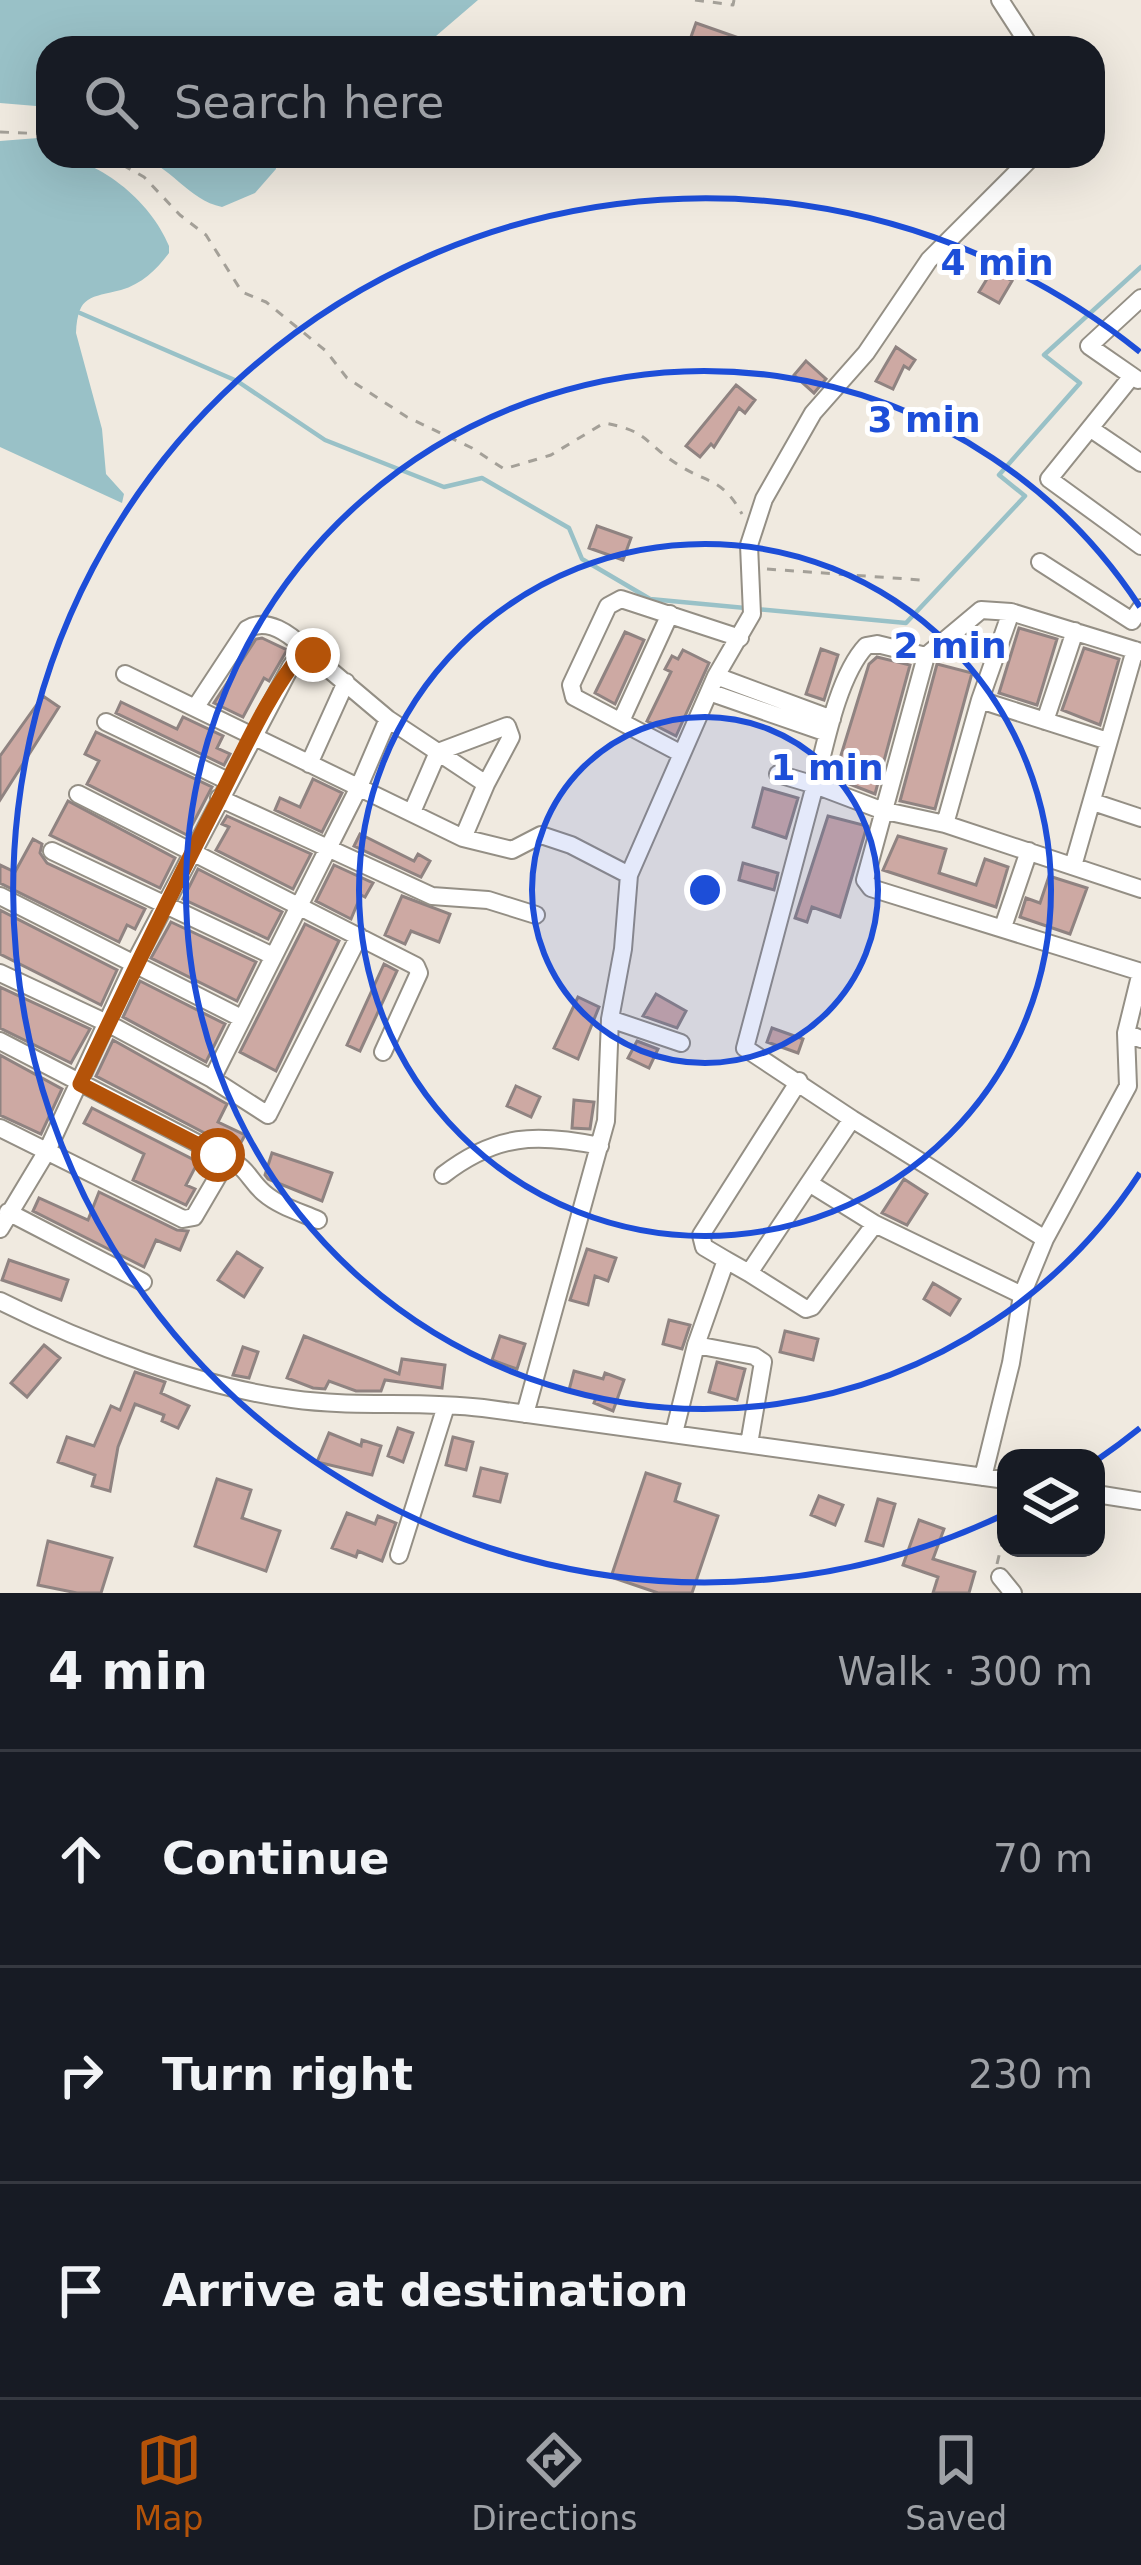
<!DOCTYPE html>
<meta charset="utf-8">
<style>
:root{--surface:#171b24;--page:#20242c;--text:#f1f3f6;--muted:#9ea1a6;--line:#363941;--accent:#b45309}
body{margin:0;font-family:"DejaVu Sans",sans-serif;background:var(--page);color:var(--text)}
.controls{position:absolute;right:36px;bottom:36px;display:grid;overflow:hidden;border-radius:24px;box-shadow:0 12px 48px #0002}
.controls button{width:108px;height:108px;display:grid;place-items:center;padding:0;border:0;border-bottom:3px solid var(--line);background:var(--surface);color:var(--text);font:60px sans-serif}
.stop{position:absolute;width:36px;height:36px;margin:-27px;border:9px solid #b45309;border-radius:50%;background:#fff}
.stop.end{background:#b45309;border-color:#fff;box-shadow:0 3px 12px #0008}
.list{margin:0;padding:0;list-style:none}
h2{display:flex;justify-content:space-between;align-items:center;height:156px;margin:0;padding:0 48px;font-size:51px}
h2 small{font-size:39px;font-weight:400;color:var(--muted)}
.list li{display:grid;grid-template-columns:78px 1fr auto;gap:36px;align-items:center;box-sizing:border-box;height:216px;padding:0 48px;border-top:3px solid var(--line)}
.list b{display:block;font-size:45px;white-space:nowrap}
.list em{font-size:39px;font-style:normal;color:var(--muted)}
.icon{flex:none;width:66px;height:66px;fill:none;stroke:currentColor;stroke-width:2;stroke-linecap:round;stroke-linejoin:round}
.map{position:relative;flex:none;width:1141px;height:1593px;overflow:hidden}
.search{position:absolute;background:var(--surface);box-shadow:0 12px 48px #0002;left:36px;right:36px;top:36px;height:132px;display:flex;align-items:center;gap:30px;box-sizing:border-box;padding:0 42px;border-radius:36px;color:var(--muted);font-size:45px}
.sheet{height:804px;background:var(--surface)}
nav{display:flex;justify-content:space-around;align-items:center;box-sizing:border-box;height:168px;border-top:3px solid var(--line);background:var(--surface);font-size:33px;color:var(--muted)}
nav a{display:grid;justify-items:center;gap:6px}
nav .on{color:var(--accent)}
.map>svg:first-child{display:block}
</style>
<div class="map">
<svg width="1141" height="1593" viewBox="0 0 1141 1593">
<rect width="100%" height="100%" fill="#f0eae0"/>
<path fill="#99c1c7" d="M0,0H478L422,48H48V107L0,103Z
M38,138L48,142V156C97,156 151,201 169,246V253C157,269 142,284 121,290C91,298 78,294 76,333L102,429L106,474L124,494L122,503L0,447V141Z
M136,156H274L276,169L255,193L222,207C188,200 170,164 136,156Z"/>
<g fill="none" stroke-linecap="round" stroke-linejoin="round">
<path stroke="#99c1c7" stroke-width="4.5" d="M80,313L237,381L325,440L444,487L482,478L569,528L582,559L650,599L906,623L1025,496L999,475L1080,383L1044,355L1141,267"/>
</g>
<path fill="#cda9a3" stroke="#8f8381" stroke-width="3" d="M696,23L762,46V48H687Z
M993,269L1012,281L999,303L979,292Z
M896,347L915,360L909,369L904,366L893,389L876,381Z
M806,361L826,379L814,393L794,375Z
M736,385L755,400L745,413L739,408L714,447L711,444L700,457L686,446Z
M597,526L631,538L623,560L589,548Z
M1019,628L1057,639L1037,705L999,693Z
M625,632L644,640L615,704L595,693Z
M262,638L287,650L269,681L264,678L243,717L214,703L256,639Z
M1084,648L1119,659L1100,725L1062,710Z
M821,649L838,655L824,700L806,694Z
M683,650L709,663L676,736L647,721L671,672L665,669L672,656L678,659Z
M877,657L910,665L875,794L834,778L869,664Z
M937,664L972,673L935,809L900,801Z
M43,696L59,707L0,800V756Z
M121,702L177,729L183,717L223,736L217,748L230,754L224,765L116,713Z
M96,732L212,787L187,835L87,784L99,761L85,754Z
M313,779L342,793L322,832L275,810L280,798L300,807Z
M763,788L798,798L786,838L753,827Z
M68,801L175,858L160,888L50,835Z
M227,816L311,854L293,889L216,850L229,827L222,824Z
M828,816L867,826L840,917L812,907L807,922L795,918Z
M360,834L414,861L418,854L430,861L421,877L354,846Z
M898,836L946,849L939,873L976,885L985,859L1008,867L996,907L883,870Z
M33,839L42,844L40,853L47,863L145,909L135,929L127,925L119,942L0,883V865L15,872Z
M743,863L778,873L774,890L739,880Z
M334,865L373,883L365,897L361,895L351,919L316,901Z
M198,869L282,912L268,939L183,899Z
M1049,876L1087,888L1070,934L1020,917L1026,898L1040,903Z
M402,896L450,914L439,942L411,931L405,944L385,935Z
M0,910L117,970L101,1005L0,954Z
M171,922L256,962L237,1001L151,958Z
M305,924L339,941L276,1071L240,1052Z
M384,964L397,971L360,1051L347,1045Z
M140,981L225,1024L206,1062L123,1017Z
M0,987L90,1029L71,1063L0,1028Z
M656,994L686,1011L677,1028L643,1016Z
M578,997L599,1007L578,1059L554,1048Z
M772,1028L803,1039L798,1053L767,1042Z
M113,1040L227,1104L218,1122L245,1135L237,1150L96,1076Z
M637,1041L658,1049L649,1068L628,1058Z
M0,1055L62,1089L41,1134L0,1115Z
M516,1086L540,1097L531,1117L507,1106Z
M574,1100L594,1102L590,1129L572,1128Z
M92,1108L198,1162L186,1185L195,1189L186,1205L133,1180L144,1154L84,1123Z
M272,1153L332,1173L322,1201L268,1179L265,1175Z
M904,1179L927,1194L907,1225L882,1213Z
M99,1192L177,1230L188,1231L180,1250L156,1240L144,1267L33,1211L39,1198L88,1220Z
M587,1249L616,1258L608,1281L595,1276L588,1305L570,1300Z
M237,1252L262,1268L244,1297L218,1280Z
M9,1260L68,1280L61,1300L2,1280Z
M933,1283L960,1299L950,1315L924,1299Z
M669,1320L690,1325L682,1349L663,1344Z
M785,1331L818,1339L813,1360L780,1352Z
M304,1336L399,1374L402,1359L445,1365L442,1388L385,1380L381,1391H356L329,1381L325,1389L313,1388L287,1378Z
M500,1336L525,1344L517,1369L492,1360Z
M44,1345L60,1358L27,1397L11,1383Z
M243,1347L258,1352L249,1378L233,1375Z
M717,1362L745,1369L737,1400L709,1392Z
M574,1371L603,1379L605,1373L624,1380L613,1411L594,1403L596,1398L569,1390Z
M135,1372L165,1382L161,1393L189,1406L178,1428L162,1421L164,1415L135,1404L118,1447L110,1491L92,1486L95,1475L58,1462L67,1437L94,1446L111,1406L120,1410Z
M398,1428L413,1433L403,1462L388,1456Z
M329,1433L361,1446L362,1440L381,1446L372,1475L317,1462Z
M453,1437L473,1442L466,1470L446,1465Z
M481,1468L507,1474L500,1502L474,1496Z
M646,1473L680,1484L675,1501L718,1516L692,1593H658L611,1577Z
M217,1479L251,1490L242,1518L280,1531L266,1571L195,1546Z
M819,1496L843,1505L835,1525L811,1515Z
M878,1499L895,1504L883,1546L866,1541Z
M347,1513L375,1524L378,1516L396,1523L382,1561L358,1551L356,1557L332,1548Z
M919,1520L944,1529L933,1559L975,1572L969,1593H933L938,1577L903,1565Z
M48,1541L112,1558L101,1593H77L38,1585Z"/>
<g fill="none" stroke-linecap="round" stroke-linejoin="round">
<g stroke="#948f85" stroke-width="20">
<path id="minor" d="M1000,0L1031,48
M1132,376L1049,479L1141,546
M1138,380L1089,346L1141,298
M1091,429L1141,463
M1040,562L1132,621L1141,608
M1141,652L1011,612L981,610L926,656L865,880L871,888L1141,972
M125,674L463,838L512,850L541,835L571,845L629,875
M716,676L832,719
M709,692L827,733
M980,700L1011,612
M195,708L247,629C267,617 290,634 305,649
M388,719L486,784L463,838
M621,721L670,614
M1045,721L1075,631
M106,722L228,781
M680,753L574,697L571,685L608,606L621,599L740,638
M309,764L346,682
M778,774L815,785C825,745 838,676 866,646L877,644L926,656
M78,794L416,966L419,973L383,1052
M219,798L432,896L488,900L536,915
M1093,802L1141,818
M412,812L438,752L507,726L511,737L486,784
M945,824L980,700L1108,741
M52,851L273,956
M1073,866L1135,650
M0,896L241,1018
M1003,927L1029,851
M1141,972L1126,1033L1141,1039
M0,973L109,1024L212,1079L358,789L388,719L305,649L291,666L134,964L47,1151L0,1229
M610,1019L681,1043
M0,1041L228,1159L194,1217L183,1219L0,1128
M212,1079L268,1115L359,936
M852,1119L1045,1239
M228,1159C249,1169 248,1179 264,1193C279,1206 300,1212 318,1220
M443,1175C496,1134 536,1133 600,1146
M809,1183L852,1119L745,1048L815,785L881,810L945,824L1141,889
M8,1212L143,1282
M726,1260L704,1247L701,1235L799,1081
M749,1273L806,1309L812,1307L875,1224
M0,1301C83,1343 200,1387 292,1399C356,1408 420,1400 483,1408C658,1431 832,1456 1006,1480
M696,1345L754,1356L763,1362L749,1444
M525,1414L606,1121L610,1019L623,949L629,875L716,676L752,614L749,545L764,499L813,413L866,353L929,260L1033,156
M674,1433L696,1345L726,1260L749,1273L809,1183L875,1224L1022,1295
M983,1477L1011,1363L1022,1295L1045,1239L1128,1086L1126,1033
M1096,1494L1141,1501
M399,1555L446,1406
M1000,1577L1013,1593"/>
</g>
<path stroke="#a4a098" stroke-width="3" stroke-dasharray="9 9" stroke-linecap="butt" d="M695,0L733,5L734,0
M0,132L48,134
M107,156L144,177L180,215L206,235L242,292L266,302L326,351L347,378L407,417L472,448L504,469L551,455L604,423C649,431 643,442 677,464C707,484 722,477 742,514
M767,569L921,580
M997,1564L1006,1526"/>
<use href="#minor" stroke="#fff" stroke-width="16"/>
</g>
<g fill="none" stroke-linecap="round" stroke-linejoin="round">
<path stroke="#b45309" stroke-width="15" d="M218,1155L80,1084C125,989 170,895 218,801C244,750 268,693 305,649L313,655"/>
</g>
<circle cx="705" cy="890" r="173" fill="#1d4ed8" fill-opacity=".12"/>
<g fill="none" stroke="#1d4ed8" stroke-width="6">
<circle cx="705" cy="890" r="173"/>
<circle cx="705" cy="890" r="346"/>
<path d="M1140 1173A519 519 0 1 1 1140 607"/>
<path d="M1140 1428A692 692 0 0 1 1097 1460M1003 1515A692 692 0 1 1 1140 352"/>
</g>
<circle cx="705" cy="890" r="18" fill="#1d4ed8" stroke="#fff" stroke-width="6"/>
<g font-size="36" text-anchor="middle" font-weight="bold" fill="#1d4ed8" stroke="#fff" stroke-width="10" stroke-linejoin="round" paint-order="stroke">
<text x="997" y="275">4 min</text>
<text x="924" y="432">3 min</text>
<text x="950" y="658">2 min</text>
<text x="827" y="780">1 min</text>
</g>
</svg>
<div class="controls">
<button><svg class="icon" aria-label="layers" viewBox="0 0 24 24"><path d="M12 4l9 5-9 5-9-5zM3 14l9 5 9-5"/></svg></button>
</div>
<div class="stop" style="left:218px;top:1155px"></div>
<div class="stop end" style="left:313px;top:655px"></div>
<div class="search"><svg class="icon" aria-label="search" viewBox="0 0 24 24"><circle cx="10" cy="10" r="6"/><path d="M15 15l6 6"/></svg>Search here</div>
</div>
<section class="sheet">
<h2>4 min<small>Walk · 300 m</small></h2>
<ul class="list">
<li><svg class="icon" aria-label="ahead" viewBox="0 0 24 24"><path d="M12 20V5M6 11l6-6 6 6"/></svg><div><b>Continue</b></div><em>70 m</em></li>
<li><svg class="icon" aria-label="right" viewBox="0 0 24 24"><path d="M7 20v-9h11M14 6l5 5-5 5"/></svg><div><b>Turn right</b></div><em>230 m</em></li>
<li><svg class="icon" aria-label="arrive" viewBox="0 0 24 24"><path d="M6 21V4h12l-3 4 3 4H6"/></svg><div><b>Arrive at destination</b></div></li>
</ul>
</section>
<nav>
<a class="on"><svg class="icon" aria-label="map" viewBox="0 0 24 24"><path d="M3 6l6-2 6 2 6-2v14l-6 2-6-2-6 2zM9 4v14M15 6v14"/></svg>Map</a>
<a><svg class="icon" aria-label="directions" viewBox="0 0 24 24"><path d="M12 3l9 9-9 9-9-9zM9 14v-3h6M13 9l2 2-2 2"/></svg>Directions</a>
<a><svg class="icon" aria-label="saved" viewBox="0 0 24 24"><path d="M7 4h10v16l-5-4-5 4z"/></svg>Saved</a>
</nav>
